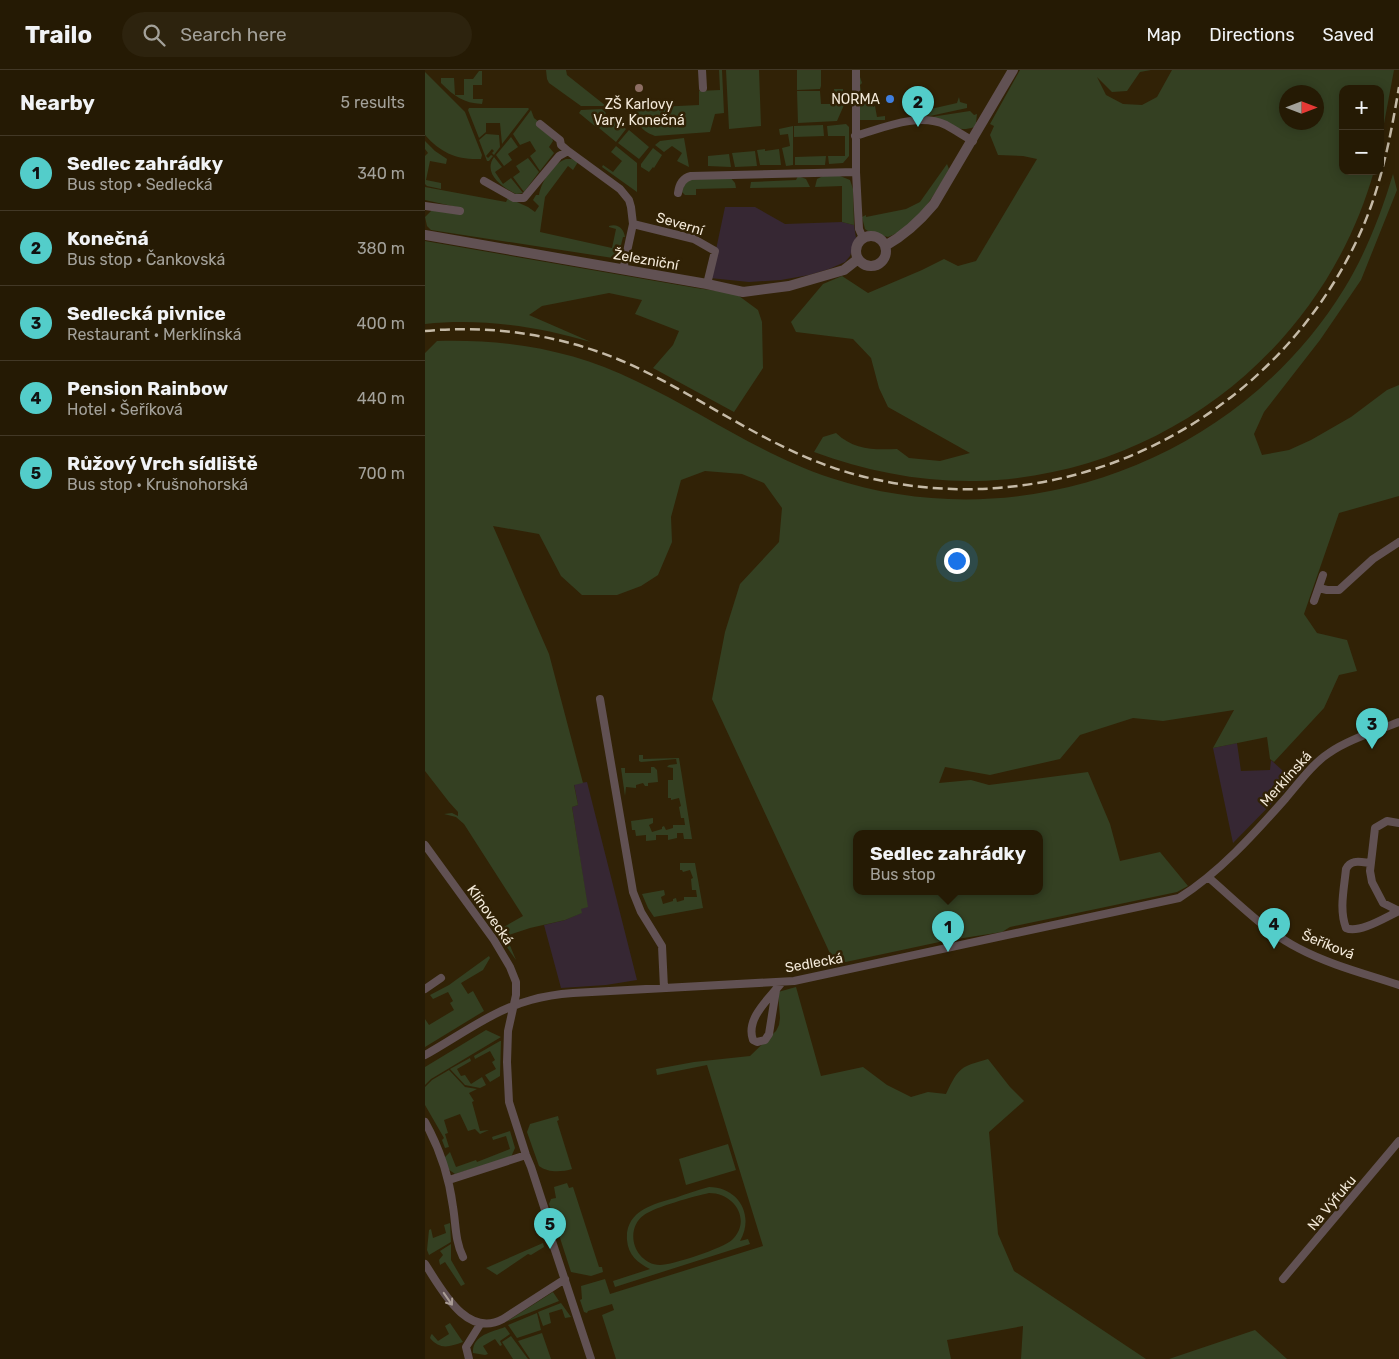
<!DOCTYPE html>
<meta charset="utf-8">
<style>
:root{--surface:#251a04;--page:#2d230e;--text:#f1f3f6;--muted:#a3a19a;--line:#423826;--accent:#53cdca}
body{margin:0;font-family:Rubik,sans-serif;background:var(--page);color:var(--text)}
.controls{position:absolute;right:15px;top:15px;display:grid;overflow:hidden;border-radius:10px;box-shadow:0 2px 12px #0003}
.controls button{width:45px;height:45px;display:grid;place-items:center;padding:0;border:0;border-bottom:1px solid var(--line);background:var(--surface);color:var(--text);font:25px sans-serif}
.compass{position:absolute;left:854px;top:15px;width:45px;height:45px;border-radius:50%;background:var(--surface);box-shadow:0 2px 12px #0003;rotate:90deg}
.you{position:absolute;left:531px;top:490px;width:18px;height:18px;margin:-12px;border:4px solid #fff;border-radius:50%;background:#1a73e8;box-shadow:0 0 0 8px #1a73e833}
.badge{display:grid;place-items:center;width:32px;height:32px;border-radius:50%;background:var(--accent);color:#111;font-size:16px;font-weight:700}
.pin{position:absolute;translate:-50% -41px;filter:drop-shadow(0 1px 2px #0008)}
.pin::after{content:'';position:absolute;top:26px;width:18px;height:15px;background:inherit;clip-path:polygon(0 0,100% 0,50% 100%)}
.popup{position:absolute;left:428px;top:760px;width:190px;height:65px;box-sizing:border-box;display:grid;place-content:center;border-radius:10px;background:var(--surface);filter:drop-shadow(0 1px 4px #0005);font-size:16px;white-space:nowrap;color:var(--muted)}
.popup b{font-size:19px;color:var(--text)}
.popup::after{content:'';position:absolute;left:50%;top:100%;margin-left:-10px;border:10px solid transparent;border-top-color:var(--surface)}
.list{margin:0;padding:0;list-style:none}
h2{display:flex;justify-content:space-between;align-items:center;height:65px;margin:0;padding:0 20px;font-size:21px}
h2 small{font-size:16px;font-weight:400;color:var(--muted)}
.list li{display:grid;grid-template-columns:32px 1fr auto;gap:15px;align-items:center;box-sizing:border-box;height:75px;padding:0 20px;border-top:1px solid var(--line)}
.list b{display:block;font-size:19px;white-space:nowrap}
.list p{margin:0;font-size:16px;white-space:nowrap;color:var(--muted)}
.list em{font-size:16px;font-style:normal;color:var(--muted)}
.icon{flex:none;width:28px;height:28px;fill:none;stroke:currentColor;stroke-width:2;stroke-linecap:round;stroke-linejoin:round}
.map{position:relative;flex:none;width:974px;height:1289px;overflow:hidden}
header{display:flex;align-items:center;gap:30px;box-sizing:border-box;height:70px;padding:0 25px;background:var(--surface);border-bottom:1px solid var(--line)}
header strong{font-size:24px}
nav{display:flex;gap:28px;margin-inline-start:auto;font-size:18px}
.search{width:350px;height:45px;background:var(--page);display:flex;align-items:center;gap:12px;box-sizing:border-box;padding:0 18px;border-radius:28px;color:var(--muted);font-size:19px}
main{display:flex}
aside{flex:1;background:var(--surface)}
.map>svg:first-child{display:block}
</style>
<header>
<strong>Trailo</strong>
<div class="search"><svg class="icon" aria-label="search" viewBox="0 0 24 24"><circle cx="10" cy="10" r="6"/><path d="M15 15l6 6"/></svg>Search here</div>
<nav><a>Map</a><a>Directions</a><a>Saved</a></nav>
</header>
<main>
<aside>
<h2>Nearby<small>5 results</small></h2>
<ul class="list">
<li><span class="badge">1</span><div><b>Sedlec zahrádky</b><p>Bus stop · Sedlecká</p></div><em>340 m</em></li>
<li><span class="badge">2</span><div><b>Konečná</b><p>Bus stop · Čankovská</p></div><em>380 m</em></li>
<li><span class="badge">3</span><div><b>Sedlecká pivnice</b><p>Restaurant · Merklínská</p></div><em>400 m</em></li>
<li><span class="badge">4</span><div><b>Pension Rainbow</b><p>Hotel · Šeříková</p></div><em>440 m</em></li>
<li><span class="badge">5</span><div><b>Růžový Vrch sídliště</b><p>Bus stop · Krušnohorská</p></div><em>700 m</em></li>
</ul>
</aside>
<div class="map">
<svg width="974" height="1289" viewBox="0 0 974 1289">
<rect width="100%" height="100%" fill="#312206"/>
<path fill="#362733" d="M300,137H330L360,154L417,152L429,155L431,168L425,186L420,192L404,199L384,205L356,210L324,212L285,208Z
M812,673L816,701L845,700L846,690L868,710L862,716L863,717L808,773L788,678Z
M162,712L212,910L181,915L136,918L119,855L140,850L156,843V839L161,828L147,737L153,735L149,714Z"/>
<path fill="#344022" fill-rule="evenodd" d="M121,0H141L142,5L181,36H156L124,13L122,9Z
M294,0H297L299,43L290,44L285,62L230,66C214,60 213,54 211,38L274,35V21L295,20Z
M301,0H334L336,56L304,59Z
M372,0H396V16L395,19L372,20Z
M595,0H726L715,2L702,21L687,22L672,7L681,25L698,34L717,35L732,27L747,0H969L955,75V19H918V101H949C899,279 737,407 551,411C495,412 441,401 389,382L398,367L411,363C429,380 448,380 472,379L484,388L515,391L545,383L463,337L454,318L446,288L428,269L371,262L366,252L398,214L417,206L443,223L497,200L519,189L533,196L551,191L612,89L598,86L573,85L565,65L569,56L565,54ZM862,22H892V52H862Z
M54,1H57V15H48V29H58L57,34C38,33 29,26 16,13V8H29L30,25H39V9H48Z
M0,2L40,42L57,85L56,89C32,90 16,83 0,65Z
M433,7H435L437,13L435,15L438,34L447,33L448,37L450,36L452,47L460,46V50H434Z
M409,19H418L419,35L412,51L373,53L372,21H395L396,34H410Z
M534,27L535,32L542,34V38L505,46L498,45L497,41L532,33Z
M44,38H103L104,39L77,74L75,53H61V62L54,68L43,40Z
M177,39L181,43L171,57L154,43L156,40Z
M106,40L109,48L114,52L112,56L127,68L128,71L124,77L129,83L115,101L105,86L111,81L105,71L95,75L88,64Z
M545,41L549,45L552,44L551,53L549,57C534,63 519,54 505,49L506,47Z
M184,45L201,59L191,72L174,58Z
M421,54L424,57V86L418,93L404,94L403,86H420V66H403L402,56Z
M398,55L399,66L369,67V56Z
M368,56V95L361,96L357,78L365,76L363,64L355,65L354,59Z
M204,60L224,77L214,89L193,73Z
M61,64L74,65L75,77L69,85L67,83L69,81L67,79L61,86L63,88L66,85L68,86L64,91H62L54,70Z
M86,67L93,77L83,84L87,90L79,96L71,85Z
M259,68L264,97L252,91L257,83L247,76L239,82L230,75L235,71Z
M0,71L10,81L22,89L21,94L5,91L1,110L16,113V119L2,116L0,114V86L3,83L0,79Z
M191,76L212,93V122L177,97L178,95L188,102L197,91L186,82Z
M228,78L237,85L229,98L228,97L224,102L216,97V94Z
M340,79V81L354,79L356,95H335L332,80Z
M330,81L332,96L310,97L307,83Z
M304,84L306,97L283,96V86Z
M401,86L400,95H370V87Z
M69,87L77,97L70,102L78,114L86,108L98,123L91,124C79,118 57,104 69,87Z
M103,88L114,102L99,122L88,107L95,102L91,96Z
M141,89H147L153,92L148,100L143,96L120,127L115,162L187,178L191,159L184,157V156C193,153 199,159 200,167H198L194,183L188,188L6,160L2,156L0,147L7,140L36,138L0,130V117L81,132L83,128L103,137L110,142L114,136L108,130L111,125H114C116,112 128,93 141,89Z
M522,94L524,99C510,124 492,157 463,167L446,163L440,159L437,147L441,145V147L481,139L495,132Z
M968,104L972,120L936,210L895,270L839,342L829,364L837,385L864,380L886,370L926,347L962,320L974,315V426L914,443L879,544L892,563L922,570L932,601L914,605L899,638L849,692L845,689L842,667L788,678L809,640L738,651L708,648L655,665L635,689L565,705L520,697L514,713L546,710L564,715L663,702L685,754L695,791L735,782L763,816L752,822L585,857L577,862L519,871L416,893L409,892L287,629L300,562L315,514L354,472L357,438L339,413L317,404L280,401L256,410L246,447L247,472L233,505L216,516L192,525H157L136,506L114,464L68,456L124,584L158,713L149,715L153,735L147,737L163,837L156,839L157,843L140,850L105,858L81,866L91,890L66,855L72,851L77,858L98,846L39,754L31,747L19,744L27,743L33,746V742L24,732L0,701V283L12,271C82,269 148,280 211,311C277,342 336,385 406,408C598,471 813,391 919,219C941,183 956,144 968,104ZM614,763V821H432V763Z
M373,106L381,109L385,117L325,118L326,112L371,110Z
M398,106H415L425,110L428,119L429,155L417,152V116L390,117L392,109Z
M305,107L310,113L311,118L271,119V125H260L257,122L259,115L263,110Z
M0,171L271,218L307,223L314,226L333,240L337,252L338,298L309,342L228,298L248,275L254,261L210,244L217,230L184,223L117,236L104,245L166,272C112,256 56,248 0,254Z
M214,685H218V689L254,688L267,769H259L258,763H252V768L243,770V765H231V770L221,771V765L211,766L210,760H207L206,751L228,748V753L224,755L227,762L237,759V757L239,756L241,760L248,758V755H260L259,748H256L254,737L256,736L254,728L246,730V728H243V710H248V698L242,697L244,695L252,694L251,689L216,692L214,691Z
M226,697H229L232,700L233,712L223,713V716H220L218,713L211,715V718L201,717L200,726L196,698H200V703H226Z
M255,793H270L278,838L229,847L223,838L217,824L239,820L240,825L236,827L238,834L248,831V829L251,828L252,832L259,830V827H272L271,820H267L266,809L268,808L265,800L258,802L257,800H255Z
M64,886L65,888L58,900L36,913L43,924L48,921L59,941L0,977V949L4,955L29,940L25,933L28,931L23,922L8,929L5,925L24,915Z
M371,917L396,1006L438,997L462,1015L486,1027L503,1022L521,1024C534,997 535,997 563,989L585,1017L599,1031L564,1062L573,1164L589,1201L721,1289H596L598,1256L522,1270L526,1289H191L177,1245L189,1240L187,1234L163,1241L162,1243L159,1242L155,1230L157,1229L156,1216L180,1209L185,1224L338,1176L282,995L232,1005L231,999L269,992L325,986L351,961L354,955L355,948L353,922Z
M61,960L76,967L6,1009L0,1015V997Z
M75,971H76L75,1006L65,1012L60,1005L71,999L67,992L70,990L65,981L50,989L49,986Z
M45,988L46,991L32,999L36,1006L40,1005L46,1014L57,1007L61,1015L55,1018L40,1015L25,999Z
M24,1000L40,1017L52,1019L44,1023L49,1031L47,1032L55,1061L64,1060L55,1064L50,1059L43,1061L35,1044L19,1050L23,1063L20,1064L24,1077L20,1078L17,1070L19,1068L0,1035V1017L7,1010Z
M133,1046L134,1050L132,1051L147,1099C137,1102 123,1103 114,1096L102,1062L105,1054Z
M85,1061L90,1078L86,1087L30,1104L23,1099L19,1088L25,1082L31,1097L51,1090L52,1092L85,1079L81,1066L68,1070L67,1067Z
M303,1074L311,1100L261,1115L254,1089Z
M142,1113L144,1118L148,1117L174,1197H177L178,1202L166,1206L146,1202L124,1134L126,1129L131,1128L129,1117Z
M284,1117C313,1117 330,1145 315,1171L323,1169L325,1174L190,1217L188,1211L225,1199C213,1193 203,1185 202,1170C200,1141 228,1134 250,1128C261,1124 272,1120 284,1117ZM284,1123C310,1123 327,1151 307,1170C299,1178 247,1195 235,1195C227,1195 220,1191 215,1185C205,1173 206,1154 219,1145C230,1137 270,1126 284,1123Z
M25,1153L26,1172L4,1185L2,1180L4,1160L6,1159L8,1168L21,1163L19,1155Z
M118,1173L119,1177L106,1185L103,1184L72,1205L61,1198Z
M26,1174V1190L40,1214L36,1216L20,1192L15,1195L14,1190L18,1185L15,1181Z
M128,1222L134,1231L81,1252Z
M136,1233L146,1247L140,1248L137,1239L124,1243L126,1253L118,1256L113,1242Z
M112,1243L116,1260L92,1268L83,1255Z
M25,1253L38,1272C24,1277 15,1280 5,1268L6,1265L7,1264L13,1271L24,1264L20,1256Z
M80,1257L85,1264L75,1271L77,1275L75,1276L70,1269L58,1276L63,1284L60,1285L48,1283C47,1265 67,1262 80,1257Z
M830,1260L862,1289H744Z
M117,1263L126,1289H105L93,1271Z
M86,1266L103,1289H88L77,1272Z"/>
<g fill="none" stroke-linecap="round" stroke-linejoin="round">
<path stroke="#615153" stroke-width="8" d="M277,0L278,18
M431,0V102L434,159L438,168
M115,54L135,70L136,75L143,81
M430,66C458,58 493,42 521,55C530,60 539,66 548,71
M59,111L89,128H99L134,86L143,81L195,119L204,130L206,137L208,154L198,200
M253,123C254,115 258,108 266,106L431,102
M0,136L35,141
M208,154L269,169L290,181L282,214
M894,518L902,520H914L948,489L974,472
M889,531L898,505
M175,629L208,822L216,842L237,876L239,918
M974,753L962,751L950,758L945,801L947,812L958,833L974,841
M0,775L69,870L85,897L91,912V925L83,961L82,992L84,1032L101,1085L106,1097L121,1143V1153L166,1289
M946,793C935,792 926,789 921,799C919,819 914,840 921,858C934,864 961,847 974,841
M783,807C811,831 841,862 873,878C905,895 941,904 974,915
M0,919L16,908
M351,920L344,964L340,970L332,972L328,970C320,948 345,928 357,912
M0,985C34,966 68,940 106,930C120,926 134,924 148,923L369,911L754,828C794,803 829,764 860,729C873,714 887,694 904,683C924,669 952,661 974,652
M0,1052C15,1079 24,1106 28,1137C31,1155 30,1171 38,1187
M24,1110L101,1085
M0,1194C16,1218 41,1269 78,1249L140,1209
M858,1209L974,1071
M44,1289L41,1277L56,1253"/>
<path stroke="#615153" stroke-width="10" d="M0,165L282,214L318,222L364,216L419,200L433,189
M431 181a15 15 0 1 1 30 0a15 15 0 1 1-30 0Z
M460,176C480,165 494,152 509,134L588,0"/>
<path stroke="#c5baa7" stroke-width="2.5" stroke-dasharray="10 5" stroke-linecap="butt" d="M0,261C73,254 149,267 215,299C283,332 345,378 418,401C622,463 841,362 932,170C955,122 965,70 974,17"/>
</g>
<defs><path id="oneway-shaft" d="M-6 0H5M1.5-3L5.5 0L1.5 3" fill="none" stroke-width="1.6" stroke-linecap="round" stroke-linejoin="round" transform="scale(1.25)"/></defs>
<use stroke="#aa9d96" href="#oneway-shaft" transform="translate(23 1229) rotate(55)"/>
<circle fill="#8d6e63" stroke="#312206" stroke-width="2" cx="214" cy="18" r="5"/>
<circle fill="#3f7fe0" stroke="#312206" stroke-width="2" cx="465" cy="29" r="5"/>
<g text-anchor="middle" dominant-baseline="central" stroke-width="5" stroke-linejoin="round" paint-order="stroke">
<g font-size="14" fill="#f3e9d9" stroke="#312206" text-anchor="end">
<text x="455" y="29">NORMA</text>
<text x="214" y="34" text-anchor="middle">ZŠ Karlovy<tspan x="214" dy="16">Vary, Konečná</tspan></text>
</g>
<g font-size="14" fill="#f3e9d9" stroke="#312206">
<text transform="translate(255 154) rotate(17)">Severní</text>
<text transform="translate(221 190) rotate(10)">Železniční</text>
<text transform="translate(861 709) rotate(-48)">Merklínská</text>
<text transform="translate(65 845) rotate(55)">Klínovecká</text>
<text transform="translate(903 875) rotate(22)">Šeříková</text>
<text transform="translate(389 893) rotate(-10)">Sedlecká</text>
<text transform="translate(907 1133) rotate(-50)">Na Výfuku</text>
</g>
</g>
</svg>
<div class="controls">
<button>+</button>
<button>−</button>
</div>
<svg class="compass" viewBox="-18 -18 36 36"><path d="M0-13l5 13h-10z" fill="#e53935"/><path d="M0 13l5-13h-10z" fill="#a3a19a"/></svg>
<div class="you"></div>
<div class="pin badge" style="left:523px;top:882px">1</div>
<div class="popup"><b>Sedlec zahrádky</b>Bus stop</div>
<div class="pin badge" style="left:493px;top:57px">2</div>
<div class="pin badge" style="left:947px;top:679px">3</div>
<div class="pin badge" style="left:849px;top:879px">4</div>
<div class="pin badge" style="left:125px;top:1179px">5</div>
</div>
</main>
